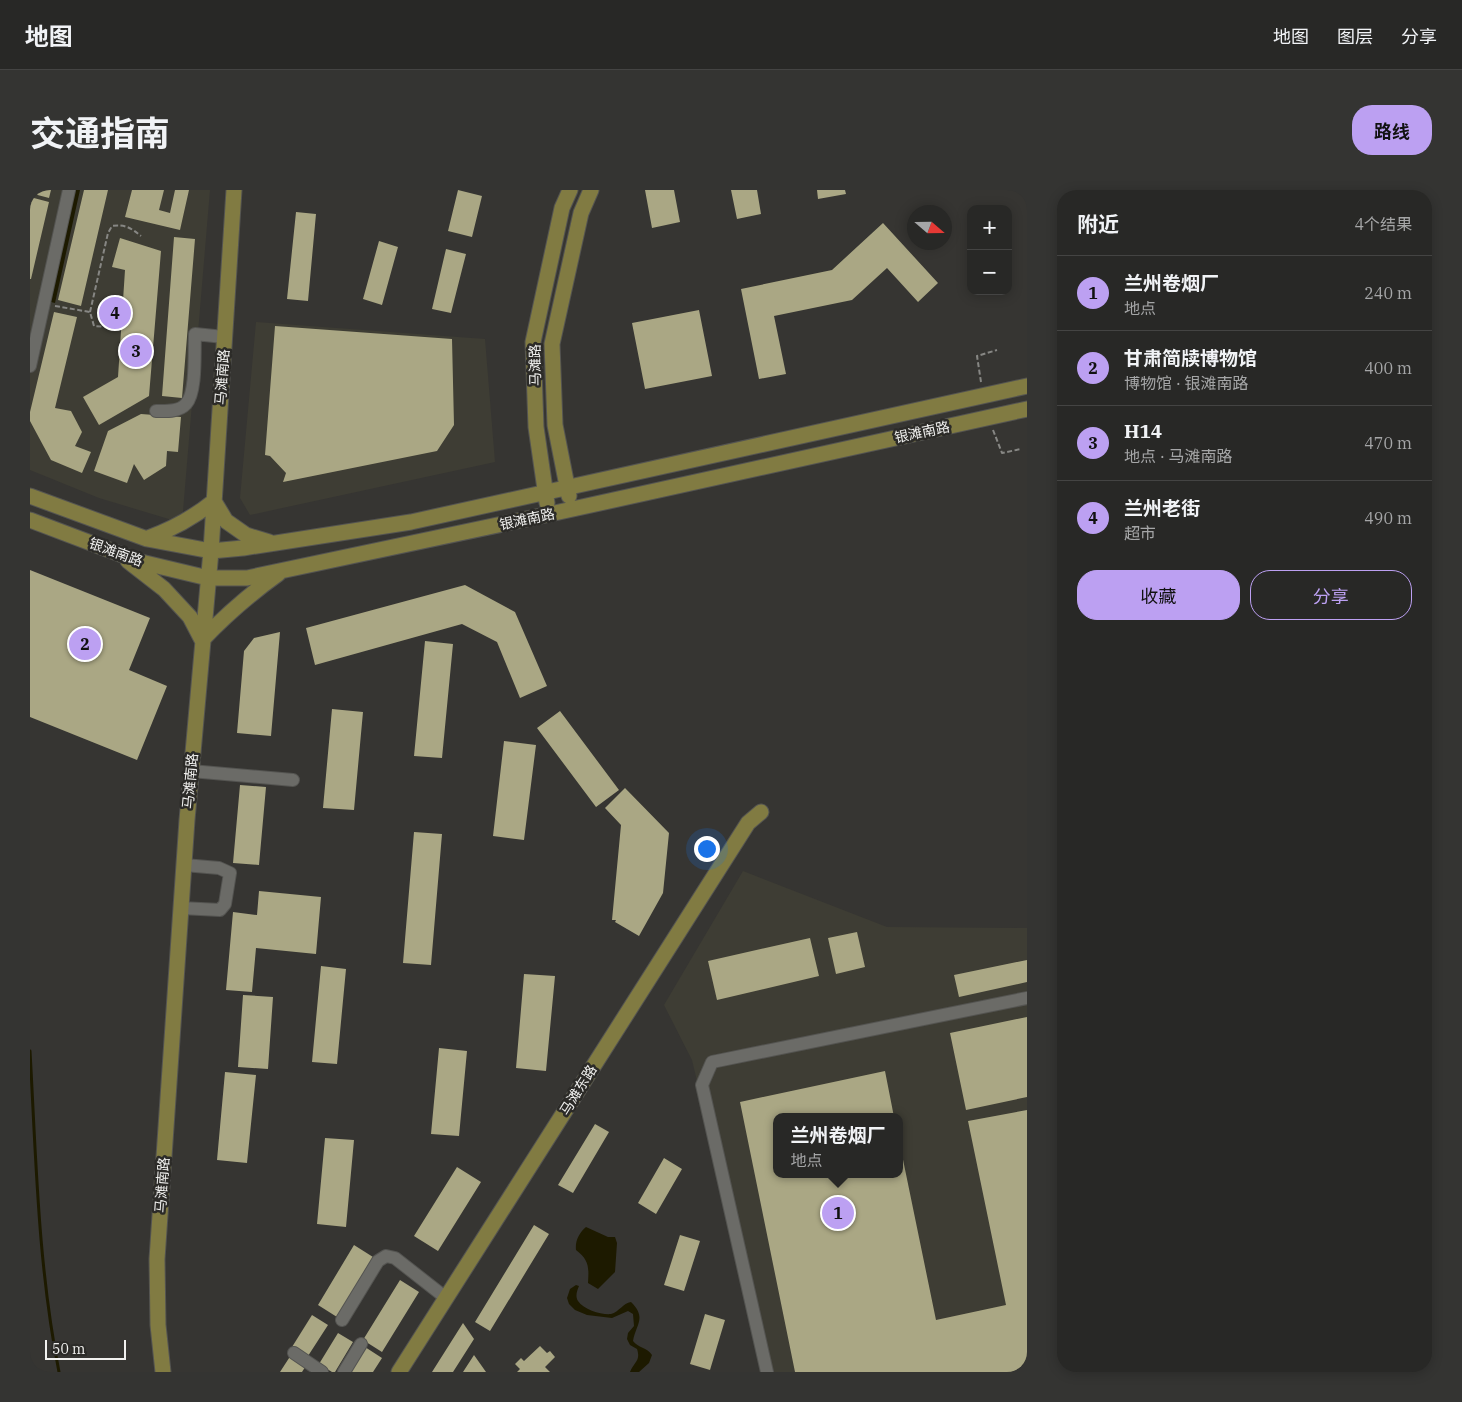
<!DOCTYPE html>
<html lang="zh">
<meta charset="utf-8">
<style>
:root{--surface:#282826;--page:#343432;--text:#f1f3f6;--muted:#a5a6a7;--line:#444443;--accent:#bca0f2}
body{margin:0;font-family:"IBM Plex Serif","Noto Sans SC",serif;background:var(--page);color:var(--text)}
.controls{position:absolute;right:15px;top:15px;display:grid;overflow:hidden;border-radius:10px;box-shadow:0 2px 12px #0003}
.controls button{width:45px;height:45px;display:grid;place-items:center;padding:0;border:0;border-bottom:1px solid var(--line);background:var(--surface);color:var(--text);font:25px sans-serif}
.compass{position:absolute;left:877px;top:15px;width:45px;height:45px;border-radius:50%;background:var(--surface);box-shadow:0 2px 12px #0003;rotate:110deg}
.scale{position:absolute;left:15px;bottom:12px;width:81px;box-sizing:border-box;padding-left:5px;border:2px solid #f1f1ef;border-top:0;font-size:14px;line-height:18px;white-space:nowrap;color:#f1f1ef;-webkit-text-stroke:4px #2c2b28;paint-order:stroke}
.you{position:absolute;left:676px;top:658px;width:18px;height:18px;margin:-12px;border:4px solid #fff;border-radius:50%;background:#1a73e8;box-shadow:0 0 0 8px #1a73e833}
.badge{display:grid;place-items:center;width:32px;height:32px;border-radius:50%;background:var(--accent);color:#111;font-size:16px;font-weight:700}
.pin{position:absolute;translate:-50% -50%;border:2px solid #fff;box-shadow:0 1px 5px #0006}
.popup{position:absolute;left:743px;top:923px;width:130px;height:65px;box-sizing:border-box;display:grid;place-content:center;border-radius:10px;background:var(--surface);filter:drop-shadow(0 1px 4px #0005);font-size:16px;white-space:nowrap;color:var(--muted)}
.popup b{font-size:19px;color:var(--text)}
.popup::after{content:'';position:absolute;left:50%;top:100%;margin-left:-10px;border:10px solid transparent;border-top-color:var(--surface)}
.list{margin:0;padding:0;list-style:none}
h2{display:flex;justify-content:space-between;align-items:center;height:65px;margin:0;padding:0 20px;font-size:21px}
h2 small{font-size:16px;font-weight:400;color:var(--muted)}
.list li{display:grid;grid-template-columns:32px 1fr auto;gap:15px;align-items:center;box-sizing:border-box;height:75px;padding:0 20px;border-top:1px solid var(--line)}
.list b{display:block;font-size:19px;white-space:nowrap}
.list p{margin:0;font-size:16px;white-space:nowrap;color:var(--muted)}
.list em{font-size:16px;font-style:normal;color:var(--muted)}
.actions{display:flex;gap:10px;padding:15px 20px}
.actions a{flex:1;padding:11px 0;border:1px solid var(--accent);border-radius:20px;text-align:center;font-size:18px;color:var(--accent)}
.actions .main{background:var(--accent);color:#111}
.map{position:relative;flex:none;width:997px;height:1182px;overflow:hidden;border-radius:20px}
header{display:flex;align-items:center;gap:30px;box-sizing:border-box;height:70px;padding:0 25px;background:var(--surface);border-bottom:1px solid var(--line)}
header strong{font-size:24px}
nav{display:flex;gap:28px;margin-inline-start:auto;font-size:18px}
.intro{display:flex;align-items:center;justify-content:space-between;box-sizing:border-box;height:120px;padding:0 30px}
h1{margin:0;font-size:35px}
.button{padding:12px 22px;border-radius:20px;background:var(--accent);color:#111;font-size:18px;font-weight:700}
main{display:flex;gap:30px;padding:0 30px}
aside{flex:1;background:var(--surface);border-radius:20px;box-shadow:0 2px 12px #0003}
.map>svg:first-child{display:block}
</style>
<header>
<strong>地图</strong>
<nav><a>地图</a><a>图层</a><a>分享</a></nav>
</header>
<div class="intro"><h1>交通指南</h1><a class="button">路线</a></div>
<main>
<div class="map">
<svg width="997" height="1182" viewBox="0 0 997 1182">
<rect width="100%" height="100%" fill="#363532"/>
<path fill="#3e3d34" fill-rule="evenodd" d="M0,0H180L152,333L69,308L0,280Z
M226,132L455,149L465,272L220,325L210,308Z
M713,681L857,737L997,738V1182H736L662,870L634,815ZM747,927H869V984H747Z"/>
<path fill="#1d1a00" d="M42,0H50L25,113L17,111Z
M556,1037L578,1047H585L587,1053L585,1082L568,1099L558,1093C559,1077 559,1070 546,1060C545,1051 549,1043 556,1037Z
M546,1095L549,1096C547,1101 545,1106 548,1111C554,1120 572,1125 581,1124C589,1122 593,1113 601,1112C617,1128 606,1134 603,1151C608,1158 617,1157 622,1165L619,1173L609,1182H600C604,1172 611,1171 607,1159L600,1155L597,1149L598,1143L604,1136L603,1124L598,1121L582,1128L557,1125L545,1120L539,1114L537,1108L540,1099Z"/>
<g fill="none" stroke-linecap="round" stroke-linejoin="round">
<path stroke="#1d1a00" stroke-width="3" d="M0,861C6,968 8,1076 29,1182"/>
</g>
<path fill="#aaa784" d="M0,0H21L19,8L0,3Z
M54,0H78L51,116L28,110Z
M102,0H134L129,20L140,23L145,0H159L150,40L95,27Z
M428,0L452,6L442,47L418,41Z
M615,0H644L650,32L622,38Z
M701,0H727L731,24L707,29Z
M787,0H815L816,4L788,9Z
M0,7L19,12L1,89H0Z
M266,22L286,24L278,111L257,109Z
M853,33L908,93L888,112L857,78L822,110L744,126L756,184L729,189L711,99L802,80Z
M144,47L165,49L152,208L132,206Z
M90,48L131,61L119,206L69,235L53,207L88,187L95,80L82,77Z
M349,51L368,57L352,115L333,109Z
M416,59L436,64L421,123L402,119Z
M669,120L682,186L615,199L602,133Z
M24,122L47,127L25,218L41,221L52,242L45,256L61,262L52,283L21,270L0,231V222Z
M245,136L422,149L424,235L407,261L253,292L256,283L240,266L235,265Z
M111,224L151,227L148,262L137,261L136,276L114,290L104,274L97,293L64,281L78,241Z
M0,380L120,428L99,480L137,496L107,570L0,527Z
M435,395L485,422L517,496L490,508L467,452L432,434L285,475L276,438Z
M250,442L241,546L207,543L214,461L224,448Z
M395,451L423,454L412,568L384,566Z
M302,519L333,522L324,620L293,618Z
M530,521L589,600L566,617L507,538Z
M474,551L506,555L494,650L463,646Z
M210,595L236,597L229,675L203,673Z
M595,598L639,643L633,703L609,746L585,732L586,730H582L591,635L575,618Z
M384,642L412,644L401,775L373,773Z
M229,701L291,707L286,764L226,758L222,802L196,800L203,722L227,725Z
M827,742L835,777L806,784L798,748Z
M780,748L789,786L687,810L678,771Z
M997,770V792L929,807L924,785Z
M291,776L316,779L307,874L282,872Z
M494,784L525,786L516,881L486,878Z
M213,805L243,807L238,879L208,877Z
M997,827V907L936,920L920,843Z
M409,858L437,861L429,946L401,944Z
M855,881L864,927H747V984H869L870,955L906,1130L976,1115L938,931L997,920V1182H765L710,912Z
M195,882L226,885L217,973L187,970Z
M565,934L579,942L543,1003L528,995Z
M295,948L324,950L316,1037L287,1034Z
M634,968L652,979L626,1024L608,1013Z
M427,977L451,992L408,1061L384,1046Z
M504,1035L519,1044L460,1141L445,1132Z
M650,1045L670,1051L654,1101L634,1095Z
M324,1055L343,1067L307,1127L288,1115Z
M370,1090L389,1102L352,1162L333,1150Z
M675,1124L695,1130L680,1180L660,1174Z
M282,1125L298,1135L278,1166L262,1157Z
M433,1133L444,1149L423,1182H402Z
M308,1143L323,1152L305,1182H302L289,1174Z
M510,1156L517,1163L520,1161L525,1167L515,1177L520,1182H487L490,1179L485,1174L491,1168L494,1171Z
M335,1157L352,1168L343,1182H320Z
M261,1165L277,1174L272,1182H250Z
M444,1165L456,1182H433Z"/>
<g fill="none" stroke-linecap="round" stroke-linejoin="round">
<g stroke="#545451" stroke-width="14">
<path id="minor" d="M0,176L39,0
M126,221C136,221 149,222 156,214C167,202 164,161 165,144L194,147
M161,581L263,590
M151,718L190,720L195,714L200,683L189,678L154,675
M312,1130L348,1071L356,1066L365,1068L416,1108
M264,1163L292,1182
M314,1182L331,1154
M737,1182L672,895L682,872L997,808"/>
</g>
<g stroke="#545451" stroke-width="17">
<path id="major" d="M0,306L117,349L181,361L213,358L381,332L997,196
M539,306L525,235L522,154L551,23L561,0
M517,313L506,237L503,152L532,18L540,0
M0,330L111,372L178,388H217L520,324L997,219
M118,348C143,339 163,328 184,311L196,331L216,345L239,352
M98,371L134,399L160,427L172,450C196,425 220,404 248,384
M133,1182L128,1135L127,1069L157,630L181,361L204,0
M369,1182L718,633L731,622"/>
</g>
<path stroke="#878784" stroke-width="2" stroke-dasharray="5 2.5" stroke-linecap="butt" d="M25,116L60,122L64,136L81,137
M60,122L78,43L82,36C95,34 101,38 111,46
M951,192L947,166L967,160
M963,240L972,263L991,259"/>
<use href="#minor" stroke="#6b6b67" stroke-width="12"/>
<use href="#major" stroke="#817b42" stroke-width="15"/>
</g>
<g text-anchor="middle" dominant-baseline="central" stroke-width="5" stroke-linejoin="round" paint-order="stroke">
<g font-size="14" fill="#f1f1ef" stroke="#2c2b28">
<text transform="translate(505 175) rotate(-91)">马滩路</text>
<text transform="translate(192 187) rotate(-86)">马滩南路</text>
<text transform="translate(892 242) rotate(-12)">银滩南路</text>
<text transform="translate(497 329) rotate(-12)">银滩南路</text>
<text transform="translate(86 362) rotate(20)">银滩南路</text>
<text transform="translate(160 591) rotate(-85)">马滩南路</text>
<text transform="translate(548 900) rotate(-58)">马滩东路</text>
<text transform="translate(132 995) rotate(-86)">马滩南路</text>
</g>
</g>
</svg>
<div class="controls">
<button>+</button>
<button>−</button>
</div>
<svg class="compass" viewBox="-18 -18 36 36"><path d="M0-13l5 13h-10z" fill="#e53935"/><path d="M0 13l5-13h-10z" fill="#a5a6a7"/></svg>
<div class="scale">50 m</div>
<div class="you"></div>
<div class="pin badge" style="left:808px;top:1023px">1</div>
<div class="popup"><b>兰州卷烟厂</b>地点</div>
<div class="pin badge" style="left:55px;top:454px">2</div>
<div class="pin badge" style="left:106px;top:161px">3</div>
<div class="pin badge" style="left:85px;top:123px">4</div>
</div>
<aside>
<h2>附近<small>4个结果</small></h2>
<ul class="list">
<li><span class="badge">1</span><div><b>兰州卷烟厂</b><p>地点</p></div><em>240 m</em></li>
<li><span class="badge">2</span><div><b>甘肃简牍博物馆</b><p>博物馆 · 银滩南路</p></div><em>400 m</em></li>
<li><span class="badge">3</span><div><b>H14</b><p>地点 · 马滩南路</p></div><em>470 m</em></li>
<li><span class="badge">4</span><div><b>兰州老街</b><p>超市</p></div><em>490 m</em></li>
</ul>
<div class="actions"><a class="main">收藏</a><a>分享</a></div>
</aside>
</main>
